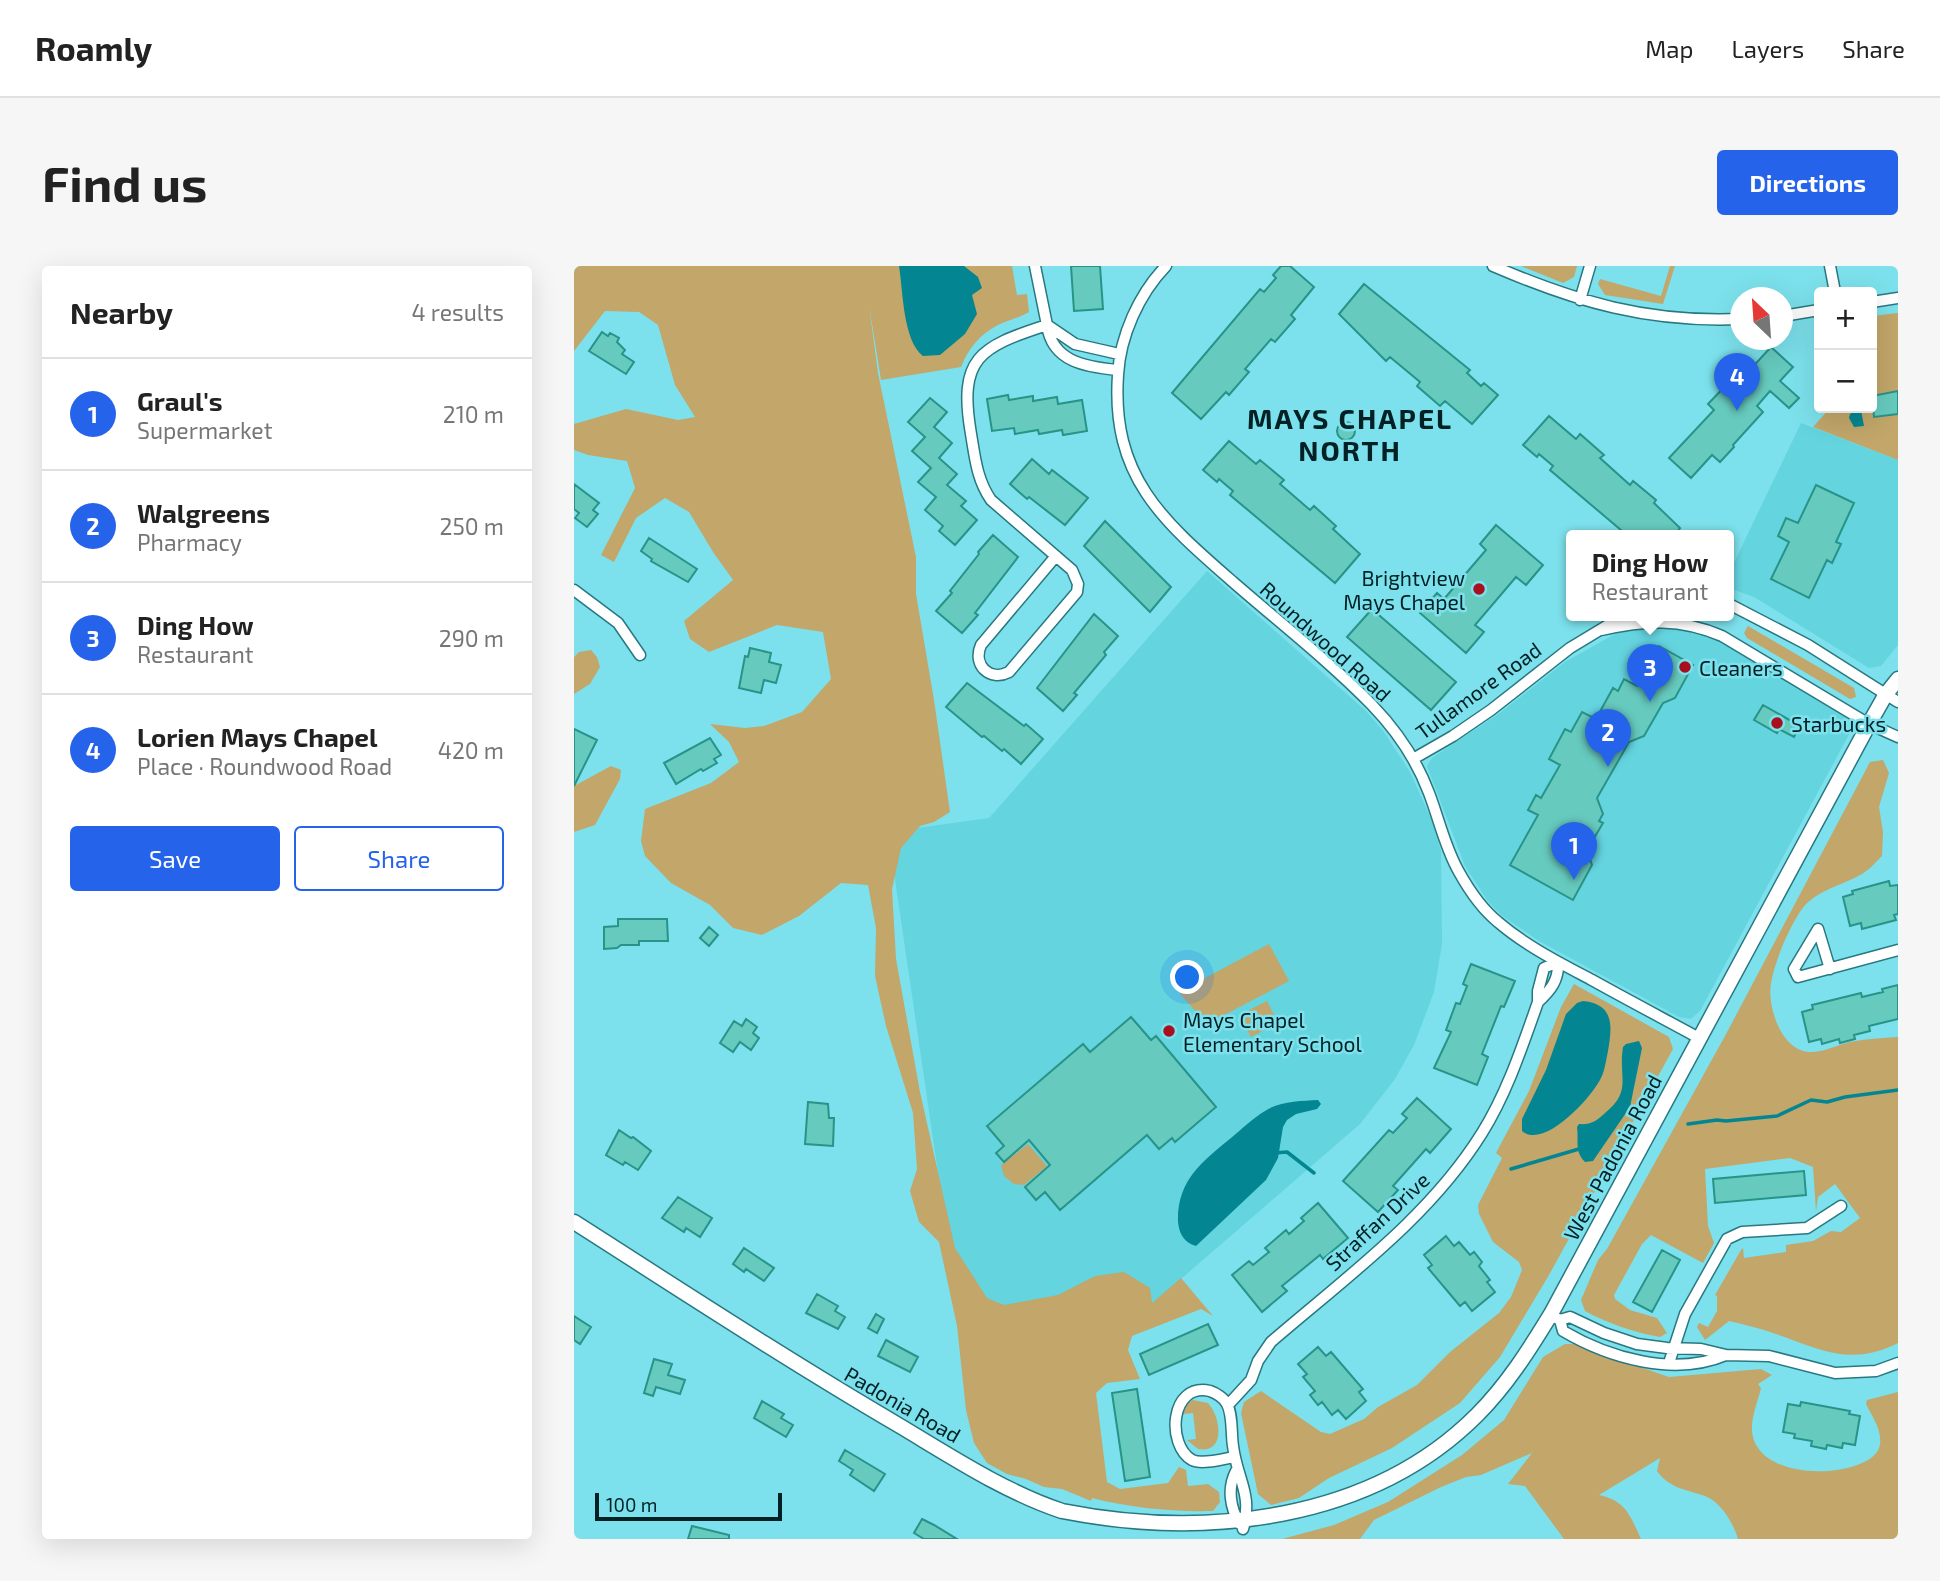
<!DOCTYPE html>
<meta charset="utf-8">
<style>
:root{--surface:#fff;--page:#f6f6f6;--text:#222;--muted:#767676;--line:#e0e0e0;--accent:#2563eb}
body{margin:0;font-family:"Exo 2",sans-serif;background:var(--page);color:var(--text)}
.controls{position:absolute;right:21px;top:21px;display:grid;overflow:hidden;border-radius:7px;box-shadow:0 7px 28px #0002}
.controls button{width:63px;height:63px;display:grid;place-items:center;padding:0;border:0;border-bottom:2px solid var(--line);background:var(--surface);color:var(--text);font:35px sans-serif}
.compass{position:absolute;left:1156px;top:21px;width:63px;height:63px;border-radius:50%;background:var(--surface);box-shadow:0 7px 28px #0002;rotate:335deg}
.scale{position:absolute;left:21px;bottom:18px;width:187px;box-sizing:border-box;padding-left:7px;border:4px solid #012125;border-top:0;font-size:19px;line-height:24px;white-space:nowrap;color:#012125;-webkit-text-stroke:5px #7ce1ec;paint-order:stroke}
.you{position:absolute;left:614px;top:712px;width:24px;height:24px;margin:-18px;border:5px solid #fff;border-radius:50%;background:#1a73e8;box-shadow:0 0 0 10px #1a73e833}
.badge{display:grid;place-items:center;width:46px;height:46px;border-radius:50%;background:var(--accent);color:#fff;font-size:23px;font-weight:700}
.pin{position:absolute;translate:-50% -58px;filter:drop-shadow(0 2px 4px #0008)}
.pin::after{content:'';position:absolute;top:37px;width:24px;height:21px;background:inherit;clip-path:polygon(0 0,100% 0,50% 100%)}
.popup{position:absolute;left:992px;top:264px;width:168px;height:91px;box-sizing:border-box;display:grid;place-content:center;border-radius:7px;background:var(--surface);filter:drop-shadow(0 2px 5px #0005);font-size:23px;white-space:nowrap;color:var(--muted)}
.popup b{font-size:26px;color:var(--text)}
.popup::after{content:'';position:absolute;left:50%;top:100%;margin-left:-14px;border:14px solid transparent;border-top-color:var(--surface)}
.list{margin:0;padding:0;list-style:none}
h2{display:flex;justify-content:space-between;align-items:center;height:91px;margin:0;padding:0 28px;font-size:30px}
h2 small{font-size:23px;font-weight:400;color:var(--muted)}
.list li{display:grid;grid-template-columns:46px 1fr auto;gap:21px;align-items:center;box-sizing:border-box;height:112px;padding:0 28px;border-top:2px solid var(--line)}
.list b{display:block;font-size:26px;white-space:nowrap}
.list p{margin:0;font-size:23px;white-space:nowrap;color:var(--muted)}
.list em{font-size:23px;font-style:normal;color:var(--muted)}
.actions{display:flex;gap:14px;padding:21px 28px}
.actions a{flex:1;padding:16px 0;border:2px solid var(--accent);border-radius:7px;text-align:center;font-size:24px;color:var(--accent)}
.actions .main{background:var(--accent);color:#fff}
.map{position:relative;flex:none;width:1324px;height:1273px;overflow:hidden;border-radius:7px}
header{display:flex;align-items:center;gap:42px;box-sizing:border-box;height:98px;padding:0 35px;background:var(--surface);border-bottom:2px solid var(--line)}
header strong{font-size:33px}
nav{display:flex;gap:38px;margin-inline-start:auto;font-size:24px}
.intro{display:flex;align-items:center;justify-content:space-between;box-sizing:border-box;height:168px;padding:0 42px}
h1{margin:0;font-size:49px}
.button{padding:18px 32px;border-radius:7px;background:var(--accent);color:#fff;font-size:24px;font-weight:700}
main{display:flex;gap:42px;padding:0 42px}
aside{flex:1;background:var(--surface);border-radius:7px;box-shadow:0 7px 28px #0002}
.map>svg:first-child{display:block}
</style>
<header>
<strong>Roamly</strong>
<nav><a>Map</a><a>Layers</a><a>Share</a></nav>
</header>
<div class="intro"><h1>Find us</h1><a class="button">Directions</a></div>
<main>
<aside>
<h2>Nearby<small>4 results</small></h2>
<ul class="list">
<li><span class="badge">1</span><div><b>Graul's</b><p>Supermarket</p></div><em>210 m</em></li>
<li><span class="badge">2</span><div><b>Walgreens</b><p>Pharmacy</p></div><em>250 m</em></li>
<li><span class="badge">3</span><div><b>Ding How</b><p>Restaurant</p></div><em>290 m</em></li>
<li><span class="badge">4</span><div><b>Lorien Mays Chapel</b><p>Place · Roundwood Road</p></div><em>420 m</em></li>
</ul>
<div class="actions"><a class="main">Save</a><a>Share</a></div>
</aside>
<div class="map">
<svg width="1324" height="1273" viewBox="0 0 1324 1273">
<rect width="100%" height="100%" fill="#7ce1ec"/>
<path fill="#64d4df" d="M1227,157L1324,194V379L1307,400L1295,402L1180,331L1155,322V307Z
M633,305L792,445L810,466L836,506L858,555L867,585L868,678L860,726L840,779L821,813L786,858L563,1051L413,1193L363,900L314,566L415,552Z
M1093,360L1129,366L1165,386L1275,452L1278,463L1126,745L1117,753L1105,751L965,675L927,649L913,634L891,600L853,500L858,492L923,449L991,396L1039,369L1057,363Z"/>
<path fill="#c2a66a" d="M0,0H438L443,29L453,28L455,46C445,52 434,54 424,59C406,68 394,83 387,101L307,114L295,39L304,107L342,291V328L360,434L376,546L360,556L346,560L327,582L318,623L322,693L346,826L381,982L413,1032L430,1039L484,1029L521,1010L550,1006L576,1022L578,1037L607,1012L639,1050L627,1043L558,1070L554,1084L566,1113L533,1117L522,1127L533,1216L546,1223L594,1217L605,1201L612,1204L614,1220L634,1218L645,1226L646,1236L639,1245C597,1246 558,1242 518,1232L517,1235L488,1223L470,1221L452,1213L433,1208L413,1197L400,1177L392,1144L383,1060L365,976L345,956L336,925L343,903L339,847L312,760L301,710L302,662L294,619L267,617L225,650L188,669L159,662L136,639L97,617L71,590L67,575L71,543L137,517L165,496L155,476L136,458L171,462L190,460L228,446L257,413L249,366L203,359L135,386L116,373L110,355L159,314L139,286L115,246L91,232L62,252L40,296L27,289L61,222L53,195L14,189L0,184V158L52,143L104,154L121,151L101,119L84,59L65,46L31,45L0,85Z
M947,0H1003L1000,11L989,17Z
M1096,0H1101L1089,38L1031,29L1024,18L1026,13L1087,30Z
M1324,47V194L1239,161L1256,142H1298V50Z
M1174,360L1280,422L1282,431L1276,433L1173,372L1170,367Z
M17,384L23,391L26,401L16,418L0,428V391L5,386Z
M1309,494L1315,507L1305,541L1309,566L1308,590C1302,596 1295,604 1288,608C1269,619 1242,624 1228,643C1215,661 1201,695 1197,717C1193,741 1207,783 1234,786C1248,787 1263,779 1276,776C1292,773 1308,772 1324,771V1077C1273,1103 1241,1080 1193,1065C1181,1061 1168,1058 1155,1055L1131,1074L1123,1061L1125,1057L1134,1061L1143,1045V1030L1141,1029L1167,984L1169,982L1170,992L1212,986V979L1239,975L1257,965L1267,966L1286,952L1261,918L1244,931L1242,945L1239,901L1216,892L1131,903L1134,960L1140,977L1129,997L1077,969L1068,978L1040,1029L1041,1033L1056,1044L1083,1052L1093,1067L1086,1071C1059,1066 1035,1058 1011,1045L1007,1034L1024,994L1033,983L1151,770L1296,496Z
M37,500L47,504L46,513L21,559L0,566V520Z
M695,678L715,715L633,758L606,728L614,721Z
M1000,718L1095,771L1099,783L975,1009L926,1091L886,1137L818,1182L755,1212L725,1232L697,1239L684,1228L667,1147L670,1136L687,1125L747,1166L756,1168L790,1153L804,1141L843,1119L876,1086L925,1047L937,1031L948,1004L945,996L919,976L905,948L904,939L928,892L922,887L955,825L987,741Z
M693,735L704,757L677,771L665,749Z
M454,878L473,900L450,919L440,918L430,910L427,899Z
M991,1078H1000L1095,1111L1187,1103L1198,1109L1184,1118L1187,1122C1184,1135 1177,1151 1178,1165C1183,1221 1303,1212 1306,1178C1308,1164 1298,1150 1292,1138L1293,1134L1324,1126V1273H1164C1159,1257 1148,1237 1131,1230C1112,1223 1096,1223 1083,1205L1086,1192L1025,1229C1052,1235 1056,1249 1067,1273H990L951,1220L934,1218L958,1187L907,1209L892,1211L867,1221L800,1254L786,1273H708L760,1259L814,1236L888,1189L930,1154L969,1091Z
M619,1134L634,1137C647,1151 652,1188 624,1183L613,1174L622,1173L619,1147L609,1148L612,1139Z"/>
<path fill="#038691" d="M325,0H390L404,11L408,22L398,29L403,48L391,68L366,89L349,90C329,75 329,25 325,0Z
M1284,143L1287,144L1290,160L1280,161L1275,152L1276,148Z
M1009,735C1041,738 1038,761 1034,785C1032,794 1031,804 1027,812C1018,831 970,884 948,865V853L972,804L992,748L1003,737Z
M1065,775L1068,782L1056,841L1019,895L1011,896C1000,885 1005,875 1003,861L1005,858C1017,859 1022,855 1030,848C1059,825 1044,812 1049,781L1052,778Z
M744,834L747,838L743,843L722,848L713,854L709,861L704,892L692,914L622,980C610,977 605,967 604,956C603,914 628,896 657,872C668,863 679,852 691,845C706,835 727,835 744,834Z"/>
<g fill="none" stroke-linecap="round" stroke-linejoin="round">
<path stroke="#038691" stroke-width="3.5" d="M1114,858L1143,854L1152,855L1203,850L1237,834L1253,836L1271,831L1324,824
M700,887L713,886L740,907
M937,903L1005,883"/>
</g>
<path fill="#66cabe" stroke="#289388" stroke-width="2" d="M497,0H526L529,43L500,45Z
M707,0H716L740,21L717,49L721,53L701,76L697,73L671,103L675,106L655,129L652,126L627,153L598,127L686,23L690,26L702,12L699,9Z
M790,18L896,104L893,107L907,120L910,117L924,129L898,158L871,135L866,140L843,120L846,116L816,91L812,95L765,48Z
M28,66L34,70L36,67L45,72L43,76L51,84L48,88L60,96L52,108L15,85Z
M1197,81L1219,101L1206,115L1225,132L1215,142L1196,125L1183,140L1189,146L1159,179L1160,181L1146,196L1138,189L1117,212L1095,192L1140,144L1134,138L1155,116L1160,121Z
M1324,125V148L1300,151L1298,130Z
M434,129L435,134L459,130V135L483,131L484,138L508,134L513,165L489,169L488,164L465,168L464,164L441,168L440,162L418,165L413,133Z
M356,132L373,146L360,161L378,177L365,192L383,208L373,219L392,235L387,240L403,254L381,279L365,265L369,260L351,244L362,231L344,216L357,202L338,185L351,171L334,156Z
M975,150L1002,173L1006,168L1030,189L1026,192L1056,219L1059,215L1082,234L1080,237L1106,262L1100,270H1054L976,204L979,200L965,188L963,191L949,179Z
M763 165a9 9 0 1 1 18 0a9 9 0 1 1-18 0Z
M655,175L682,198L686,194L710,214L706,218L736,244L740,240L762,260L759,263L786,288L761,317L656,229L659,225L645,213L643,216L629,204Z
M458,193L475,208L478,204L514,232L491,259L455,231L453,233L436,218Z
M0,218L25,237L19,244L24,248L13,261L1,252L5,247L0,243Z
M1242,219L1280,237L1262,276L1267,278L1258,297L1253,294L1235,332L1197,313L1215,276L1204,270L1212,252L1224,257Z
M531,255L597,321L576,346L510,280Z
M922,259L969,299L952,319L942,311L901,359L910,366L892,387L846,347L863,327L870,333L912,284L906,278Z
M419,269L444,291L401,347L404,349L388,367L362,345L378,327L376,325L405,288L404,286Z
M75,272L123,303L114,316L77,295L78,293L67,285Z
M798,343L882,416L857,444L773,371Z
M520,348L544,370L530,386L532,389L500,427L503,429L489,445L463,422Z
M1085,380L1119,399L1101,432L1089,437L1070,470L1055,476L1023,532L1029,548L1025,555L1029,557L1013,584L1018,599L999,634L936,599L964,549L954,544L962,529L967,532L986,499L975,493L991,463L997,466L1008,446L1022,453L1039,422L1044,425L1050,413L1063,420Z
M176,382L197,387L195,396L207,399L202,417L190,414L187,427L165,422L171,390L174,391Z
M393,417L450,460L452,458L469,473L447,498L430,483L428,485L410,470L408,471L372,441Z
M1189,439L1226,460L1220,471L1205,463L1203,467L1180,454Z
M0,463L23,474L0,520Z
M136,472L147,489L140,493L143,497L129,505L127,503L102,518L90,497Z
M1315,615L1316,620L1324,619V648L1320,649L1322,654L1288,663L1287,657L1276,660L1269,631L1279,628L1278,625Z
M44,653H93L94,675H65V679H47L43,682L30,683V661L44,660Z
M135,661L144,669L135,680L126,672Z
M897,698L941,715L930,741L927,740L908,788L914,791L903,819L860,802L877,766L872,764L882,737L886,738L893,720L889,718Z
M1324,719V753L1295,760L1296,765L1280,769L1281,773L1266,777L1265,773L1248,778L1247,773L1235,776L1228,746L1239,743L1238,739L1287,727L1288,731L1309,726L1308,723Z
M557,751L577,774L582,770L642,841L601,876L598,872L585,883L573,869L486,944L471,926L462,934L451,921L476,899L455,874L430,896L422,887L430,880L413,860L509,778L516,786Z
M172,753L183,761L179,767L185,772L177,784L166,776L159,786L146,777L160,755L168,760Z
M843,832L877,863L856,887L852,883L819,920L824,924L804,946L769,915L815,864L819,867L833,852L828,848Z
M234,836L254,838L255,852H260L259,880L231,878Z
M45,864L57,872L59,871L77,885L64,904L51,896L49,899L32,889Z
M1230,905L1232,929L1141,937L1139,913Z
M104,931L138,952L126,971L112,962L110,966L88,952Z
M744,937L774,972L749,993L746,989L708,1020L713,1025L688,1046L658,1009L675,995L679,999L695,986L691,982L712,964L715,968L730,955L727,952Z
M872,970L880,980L885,976L896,989L900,986L908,996L905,1000L916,1014L913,1016L921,1026L898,1045L891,1036L886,1040L854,1002L858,999L850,989Z
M170,982L200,1002L190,1015L172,1003L170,1006L159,998Z
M1088,984L1106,994L1078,1046L1059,1036Z
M243,1028L264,1040L261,1045L271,1051L264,1063L232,1047Z
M302,1048L310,1053L303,1067L294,1062Z
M0,1050L17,1061L6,1078L0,1074Z
M634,1058L644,1079L575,1109L566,1088Z
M312,1074L344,1091L336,1106L304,1090Z
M744,1081L752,1090L757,1086L789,1123L785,1126L792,1135L772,1153L764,1144L758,1149L748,1136L744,1139L736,1129L741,1125L729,1111L733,1108L724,1098Z
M80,1093L98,1098L94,1109L111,1114L106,1128L82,1121L79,1130L70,1127Z
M563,1123L576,1211L551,1215L538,1127Z
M188,1135L210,1148L207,1152L219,1159L212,1171L180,1152Z
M1227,1136L1276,1145L1275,1148L1286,1150L1281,1179L1269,1177L1268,1182L1253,1179L1252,1183L1237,1180L1238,1175L1220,1172L1221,1168L1209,1166L1214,1138L1226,1140Z
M271,1184L311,1208L300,1225L276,1209L279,1204L265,1195Z
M348,1253L360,1259L383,1273H350L340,1267Z
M118,1260L155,1269V1273H114Z"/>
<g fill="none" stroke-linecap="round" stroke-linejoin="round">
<g stroke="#287881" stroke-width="13">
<path id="street" d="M461,0L473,59C405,81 384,92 397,168C401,192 403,214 417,234L498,304L504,318L503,326L435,406C416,416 398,399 407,379L482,290
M592,0C565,28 546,70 544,109C537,211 589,255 659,316C705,356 755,395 798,439C822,464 843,495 855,527C865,553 871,582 885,606C895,624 908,643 924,656C952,680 986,697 1018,714C1054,734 1090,753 1125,772
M919,0C1003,36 1074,57 1167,53
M1256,0L1261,26
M1006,34L1016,0
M1298,36L1324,32
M1209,50L1245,44
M544,104C512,101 478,96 473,59L501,78L545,88
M0,324L44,357L66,389
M1155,338L1234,379L1324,436
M1027,364C1072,354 1106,352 1148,370L1295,458L1324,471
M839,493L879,470L917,444L996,382L1049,350
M1256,703L1244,663L1220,703L1224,711L1324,684
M982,1052L986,1054L989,1065C1035,1092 1100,1111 1152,1089
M986,1054L996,1051L1030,1067L1063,1078L1093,1082L1127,1083L1152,1089L1195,1090L1261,1107L1302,1105L1324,1097
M1095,1097L1111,1048L1153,973L1168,966L1233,962L1267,940
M654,1139L677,1114L684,1095L697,1076C771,1012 855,952 908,867C933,827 948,781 964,736V725L970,702L984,696C985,714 977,724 964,736
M660,1191C649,1193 628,1199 618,1194C592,1179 596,1116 636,1125C642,1127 650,1132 653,1138C659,1149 657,1168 659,1180C663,1213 679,1228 669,1263
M662,1205C653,1222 656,1242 666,1258"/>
</g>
<g stroke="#287881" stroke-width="17">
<path id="secondary" d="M0,956C108,1025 215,1095 326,1160C378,1191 431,1226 488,1245C630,1273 796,1256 903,1149C933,1119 955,1084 977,1048L1295,458L1312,428L1324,413"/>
</g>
<use href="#street" stroke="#fff" stroke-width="10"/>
<use href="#secondary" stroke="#fff" stroke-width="14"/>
</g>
<g fill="#a7111e" stroke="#7ce1ec" stroke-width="2.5">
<circle cx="905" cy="323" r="7"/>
<circle cx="1111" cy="401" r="7"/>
<circle cx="1203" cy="457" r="7"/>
<circle cx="595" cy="765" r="7"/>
</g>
<g text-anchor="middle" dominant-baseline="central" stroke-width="5" stroke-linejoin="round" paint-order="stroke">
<g font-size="21" fill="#012125" stroke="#7ce1ec" text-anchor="start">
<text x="891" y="311" text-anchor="end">Brightview<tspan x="891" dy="24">Mays Chapel</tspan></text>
<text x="1125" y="401">Cleaners</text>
<text x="1217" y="457">Starbucks</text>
<text x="609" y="753">Mays Chapel<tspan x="609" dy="24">Elementary School</tspan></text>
</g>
<g font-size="21" fill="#012125" stroke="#7ce1ec">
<text transform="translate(752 375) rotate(42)">Roundwood Road</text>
<text transform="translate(904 424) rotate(-36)">Tullamore Road</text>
<text transform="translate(1038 891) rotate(-62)">West Padonia Road</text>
<text transform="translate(803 955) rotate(-43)">Straffan Drive</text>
<text transform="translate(329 1138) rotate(30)">Padonia Road</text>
</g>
<g font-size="28" font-weight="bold" letter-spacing="2" fill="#012125" stroke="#7ce1ec">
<text x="776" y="152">MAYS CHAPEL<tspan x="776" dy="32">NORTH</tspan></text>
</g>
</g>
</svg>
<div class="controls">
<button>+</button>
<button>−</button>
</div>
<svg class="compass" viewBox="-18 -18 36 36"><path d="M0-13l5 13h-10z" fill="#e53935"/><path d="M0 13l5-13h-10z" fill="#767676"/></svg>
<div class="scale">100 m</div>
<div class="you"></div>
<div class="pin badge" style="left:1000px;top:614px">1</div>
<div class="pin badge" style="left:1034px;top:501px">2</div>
<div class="pin badge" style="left:1076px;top:436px">3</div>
<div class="popup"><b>Ding How</b>Restaurant</div>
<div class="pin badge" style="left:1163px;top:145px">4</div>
</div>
</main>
